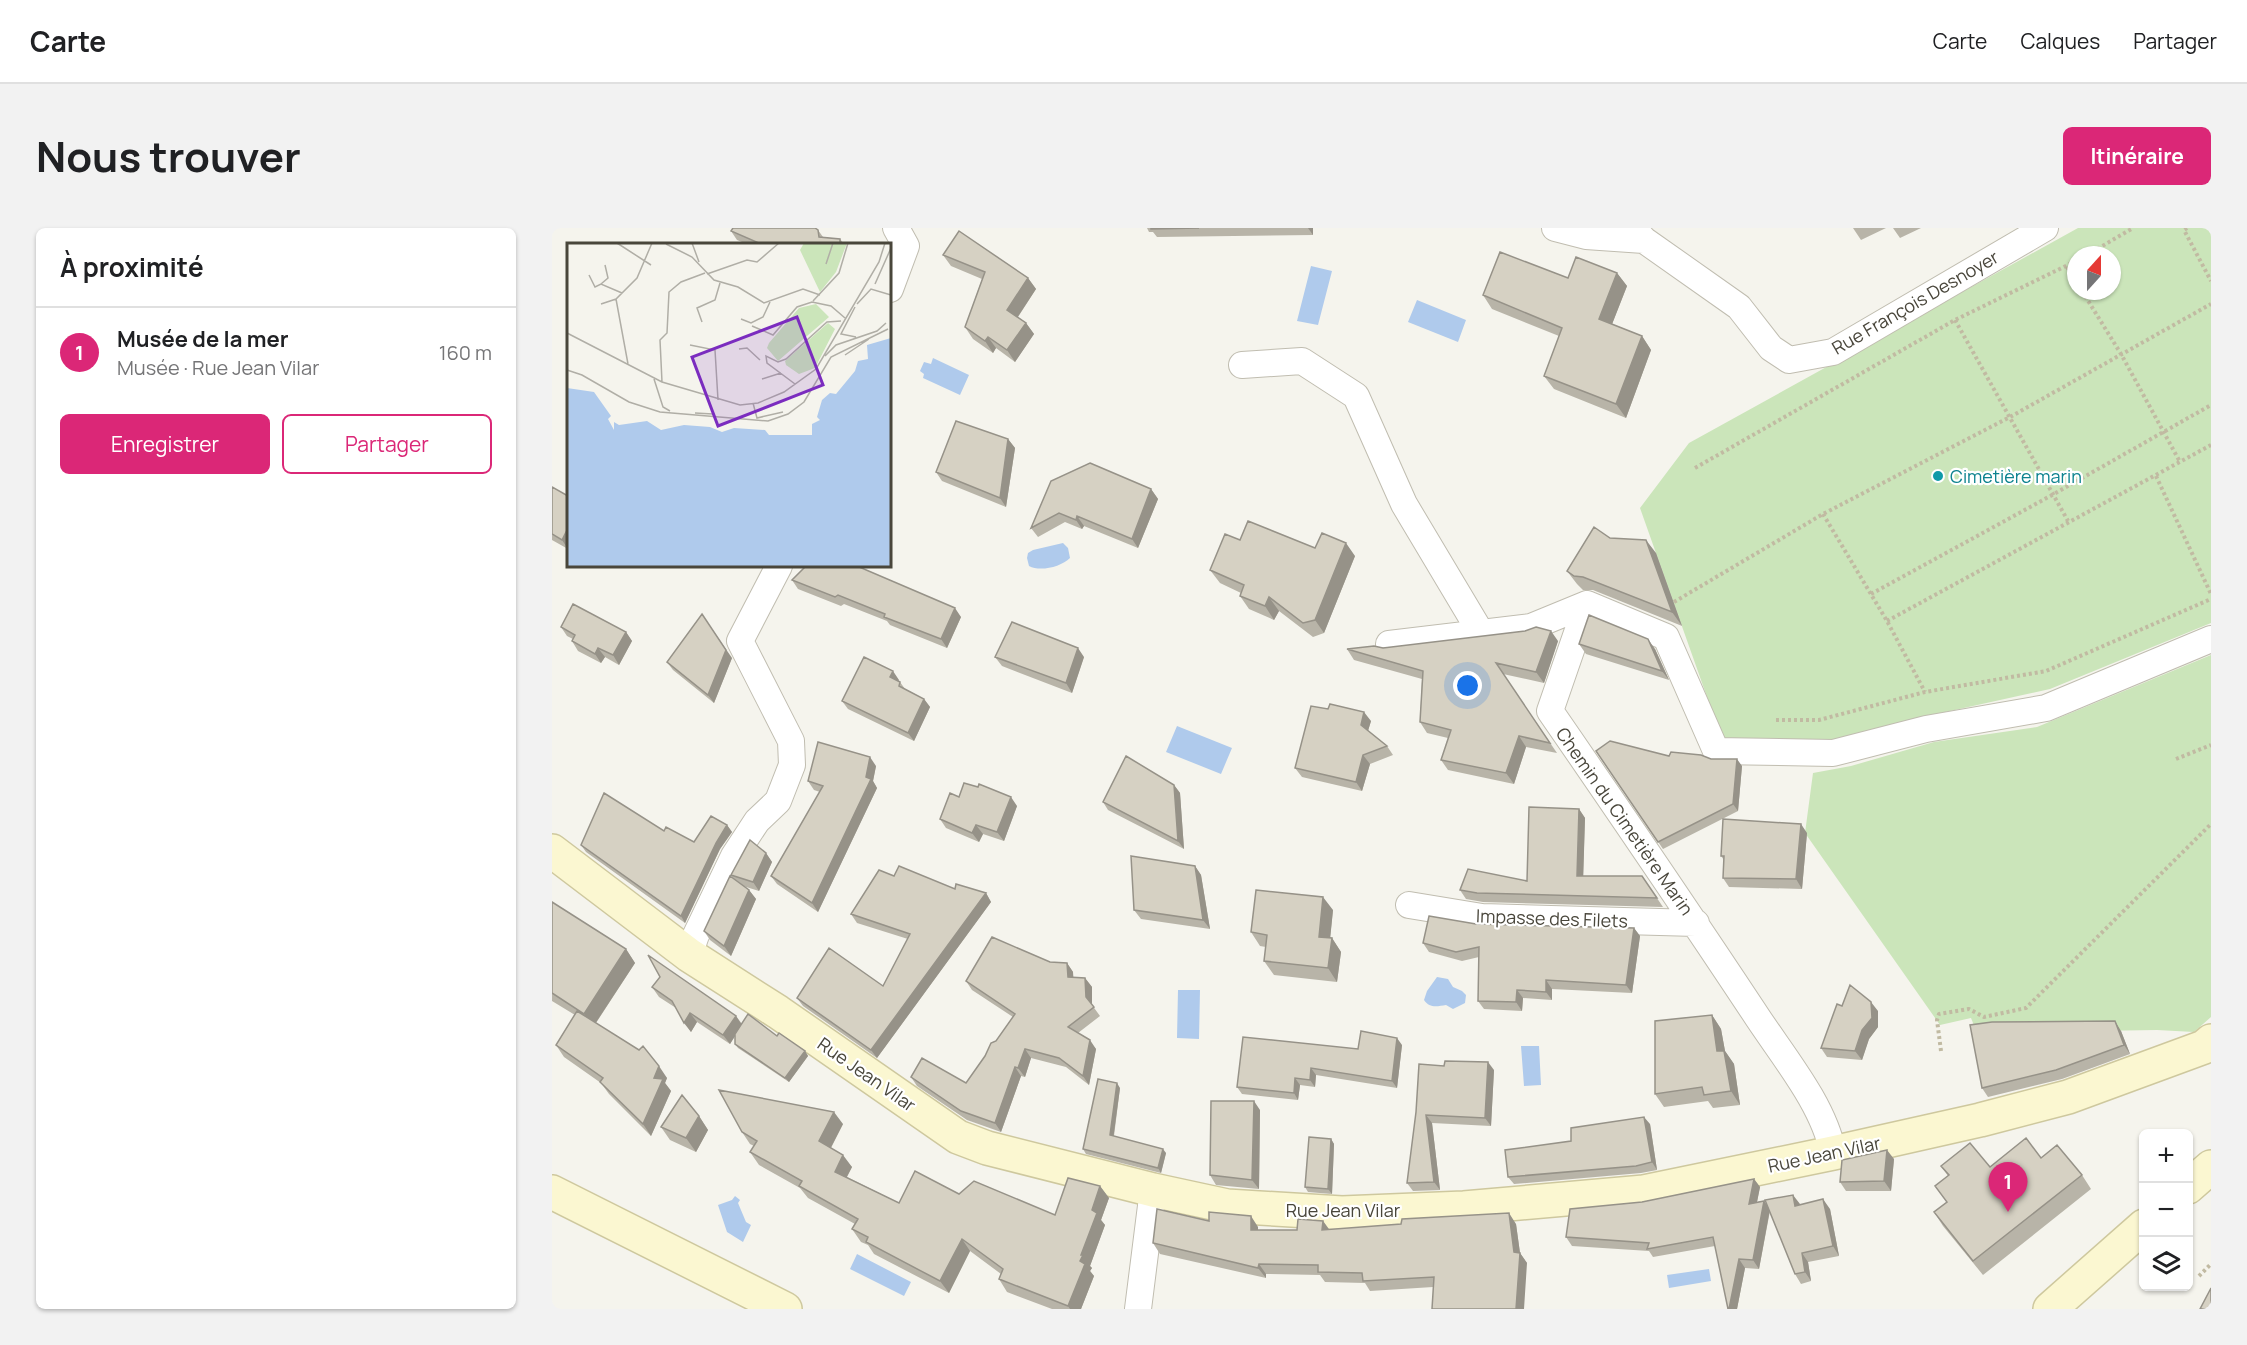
<!DOCTYPE html>
<html lang="fr">
<meta charset="utf-8">
<style>
:root{--surface:#fff;--page:#f2f2f2;--text:#202124;--muted:#757577;--line:#e0e0e0;--accent:#db2777}
body{margin:0;font-family:Manrope,sans-serif;background:var(--page);color:var(--text)}
.controls{position:absolute;right:18px;bottom:18px;display:grid;overflow:hidden;border-radius:9px;box-shadow:0 2px 4px #0004}
.controls button{width:54px;height:54px;display:grid;place-items:center;padding:0;border:0;border-bottom:2px solid var(--line);background:var(--surface);color:var(--text);font:30px sans-serif}
.compass{position:absolute;left:1515px;top:18px;width:54px;height:54px;border-radius:50%;background:var(--surface);box-shadow:0 2px 4px #0004;rotate:21deg}
.you{position:absolute;left:916px;top:458px;width:21px;height:21px;margin:-15px;border:4px solid #fff;border-radius:50%;background:#1a73e8;box-shadow:0 0 0 9px #1a73e833}
.badge{display:grid;place-items:center;width:39px;height:39px;border-radius:50%;background:var(--accent);color:#fff;font-size:20px;font-weight:700}
.pin{position:absolute;translate:-50% -50px;filter:drop-shadow(0 2px 3px #0008)}
.pin::after{content:'';position:absolute;top:32px;width:21px;height:18px;background:inherit;clip-path:polygon(0 0,100% 0,50% 100%)}
.list{margin:0;padding:0;list-style:none}
h2{display:flex;justify-content:space-between;align-items:center;height:78px;margin:0;padding:0 24px;font-size:26px}
h2 small{font-size:20px;font-weight:400;color:var(--muted)}
.list li{display:grid;grid-template-columns:39px 1fr auto;gap:18px;align-items:center;box-sizing:border-box;height:90px;padding:0 24px;border-top:2px solid var(--line)}
.list b{display:block;font-size:22px;white-space:nowrap}
.list p{margin:0;font-size:20px;white-space:nowrap;color:var(--muted)}
.list em{font-size:20px;font-style:normal;color:var(--muted)}
.actions{display:flex;gap:12px;padding:18px 24px}
.actions a{flex:1;padding:14px 0;border:2px solid var(--accent);border-radius:9px;text-align:center;font-size:21px;color:var(--accent)}
.actions .main{background:var(--accent);color:#fff}
.icon{flex:none;width:33px;height:33px;fill:none;stroke:currentColor;stroke-width:2;stroke-linecap:round;stroke-linejoin:round}
.map{position:relative;flex:none;width:1659px;height:1081px;overflow:hidden;border-radius:9px}
header{display:flex;align-items:center;gap:36px;box-sizing:border-box;height:84px;padding:0 30px;background:var(--surface);border-bottom:2px solid var(--line)}
header strong{font-size:28px}
nav{display:flex;gap:33px;margin-inline-start:auto;font-size:21px}
.intro{display:flex;align-items:center;justify-content:space-between;box-sizing:border-box;height:144px;padding:0 36px}
h1{margin:0;font-size:42px}
.button{padding:15px 27px;border-radius:9px;background:var(--accent);color:#fff;font-size:21px;font-weight:700}
main{display:flex;gap:36px;padding:0 36px}
aside{flex:1;background:var(--surface);border-radius:9px;box-shadow:0 2px 4px #0004}
.map>svg:first-child{display:block}
</style>
<header>
<strong>Carte</strong>
<nav><a>Carte</a><a>Calques</a><a>Partager</a></nav>
</header>
<div class="intro"><h1>Nous trouver</h1><a class="button">Itinéraire</a></div>
<main>
<aside>
<h2>À proximité<small></small></h2>
<ul class="list">
<li><span class="badge">1</span><div><b>Musée de la mer</b><p>Musée · Rue Jean Vilar</p></div><em>160 m</em></li>
</ul>
<div class="actions"><a class="main">Enregistrer</a><a>Partager</a></div>
</aside>
<div class="map">
<svg width="1659" height="1081" viewBox="0 0 1659 1081">
<rect width="100%" height="100%" fill="#f5f4ed"/>
<path fill="#cbe5ba" fill-rule="evenodd" d="M1526,0H1659V395L1498,461L1362,491L1273,515L1171,514L1088,280L1137,215ZM1524,27H1560V63H1524Z
M1659,427V789L1642,804L1605,802L1425,805L1419,790L1388,797L1253,605L1261,545L1299,538L1382,514L1485,499Z"/>
<path fill="#afcaec" d="M759,38L780,43L766,97L745,93Z
M865,72L914,92L906,114L856,94Z
M381,130L417,147L408,167L371,150L372,146L368,143L372,134L379,136Z
M511,315L516,320L518,330C509,339 488,344 477,338L475,330L476,325L481,322Z
M625,498L680,520L669,546L614,524Z
M885,749L896,751L901,759L910,763L914,767L913,775L901,781L894,777C886,778 878,781 872,772L875,763Z
M626,762H648L647,811L625,810Z
M969,818H987L989,857L972,858Z
M183,968L188,972L186,975L194,994L199,997L191,1014L175,1004L166,977L180,972Z
M305,1026L359,1054L352,1068L298,1041Z
M1157,1041L1159,1053L1117,1060L1115,1047Z"/>
<g fill="none" stroke-linecap="round" stroke-linejoin="round">
<g stroke="#c0bdb0" stroke-width="28">
<path id="street" d="M1003,0L1034,8L1092,12
M1081,0L1092,12L1187,79L1219,120L1237,132L1281,124L1493,0
M338,61L354,18L344,0
M690,137L750,133L804,168L852,276L929,405
M837,416L979,399L1035,376
M857,677L930,689L1144,695
M137,727L144,707L182,628L205,593L226,573L240,537L239,513L188,413L227,338
M1281,925C1272,876 1229,826 1202,784C1135,683 1067,583 998,483L1035,376L1114,409L1164,523L1281,525L1374,501L1494,480L1659,411
M586,1081L601,962"/>
</g>
<g stroke="#cec89e" stroke-width="36">
<path id="secondary" d="M0,623L137,727L226,784L406,909L435,920L601,962L675,978L790,985L912,980L1092,964L1281,925L1428,892L1516,869L1652,819L1659,813
M1636,959L1659,939
M0,964L233,1081
M1498,1081L1592,998"/>
</g>
<path stroke="#c1baa2" stroke-width="4" stroke-dasharray="3 3" stroke-linecap="butt" d="M1635,0L1632,2L1659,53
M1535,27L1581,0
M1515,39L1524,54
M1530,63L1569,126L1628,234
M1403,92L1516,293
M1143,240L1403,92L1524,33
M1604,248L1659,366
M1271,286L1335,393L1373,464
M1319,366L1502,266L1659,177
M1122,374L1271,286L1458,189L1659,76
M1335,393L1659,217
M1224,492H1267L1373,464L1494,443L1659,371
M1624,531L1659,517
M1389,823L1385,792L1387,786L1417,781L1432,789L1474,780L1659,596
M1647,1048L1659,1036"/>
<use href="#street" stroke="#fff" stroke-width="26"/>
<use href="#secondary" stroke="#fbf7d1" stroke-width="33"/>
</g>
<path fill="#b8b4a8" d="M595,0H761V7L605,9L601,4H597Z
M1301,0H1334L1309,12Z
M1341,0H1369L1348,10Z
M266,2L271,9L288,11L292,16H195L185,12L179,3Z
M391,27L476,50L484,61L466,89L474,95L482,106L463,134L444,120L441,125L421,111L413,99L430,51L399,38Z
M1065,45L1075,58L1060,96L1090,108L1099,122L1074,190L1002,161L992,148L1007,108L940,81L931,67L1016,50Z
M456,211L463,220L454,279L390,253L384,244Z
M499,253L599,261L606,271L586,320L532,298L530,301L513,294L486,309L479,300Z
M0,259L16,268V321L0,312Z
M1058,310L1104,325L1130,398L1041,362H1031L1025,356L1015,343Z
M688,312L763,320L803,328L772,405L761,409L727,383L722,392L697,381L688,368L689,365L668,355L658,342Z
M307,338L308,339L409,389L395,420L338,397L335,393L292,376L289,378L246,361L240,352Z
M9,399L74,404L80,413L67,437L53,429L49,435L26,423L20,413L21,411L15,408Z
M1006,413L992,455L951,446L1005,525L974,519L962,556L896,542L889,532L896,510L875,505L868,494L870,451L802,432L795,421Z
M1027,416L1103,421L1117,452L1034,426Z
M443,429H532L520,465L450,438Z
M180,430L162,475L121,442L115,434Z
M347,452L346,453L348,454L353,461L372,471L378,479L362,513L296,481L290,473Z
M776,481L819,493L816,503L835,518L841,527L818,536L810,563L750,549L743,540Z
M1044,523L1159,531L1190,538L1186,583L1111,621Z
M324,538L321,553L325,560L266,684L225,656L219,648L268,564L262,562L256,553Z
M622,557L628,565L632,621L556,582L551,574Z
M407,569L465,578L452,613L431,606L427,614L394,600L388,591Z
M1027,581L1033,590L1031,648H1090L1111,679L931,674L914,671L908,662L975,653Z
M175,597L180,604L168,621L133,695L34,624L29,617L112,603L142,614Z
M1255,605L1250,661L1177,659L1171,650L1172,632L1169,628Z
M214,625L220,634L207,663L191,658L197,662L204,671L179,728L158,712L152,703L182,652L179,647Z
M643,638L649,647L658,701L589,691L582,682Z
M342,648L403,661L434,665L439,674L325,830L251,778L245,770L331,758L356,711L305,695L299,686Z
M0,674L74,721L83,735L44,795L115,850L113,855L119,863L99,908L57,866L49,855L12,829L4,817L23,787L0,773Z
M781,682L778,710H780L789,724L785,754L722,747L712,733L714,719L708,718L699,704Z
M924,696L1082,700L1088,708L1080,765L1000,761V772L971,770L970,783L932,781L926,773L927,729L910,733L877,724L871,715Z
M498,734L515,735L521,744V750H533L540,759V777L548,788L526,805L544,821L537,857L514,839L479,830L473,849L469,848L449,904L415,892L365,858L359,849L414,855L461,789L420,762L414,753Z
M100,759L184,788L190,796L225,808L253,823L256,828L237,854L186,820L183,816V808L178,816L145,794L139,804L124,780L107,769Z
M1290,778L1326,783V799L1317,811L1310,832L1275,829L1269,820Z
M1160,787L1169,801L1173,823L1182,836L1188,877L1161,880L1156,873L1112,879L1103,866Z
M1569,803L1578,826L1510,851L1436,869L1430,860Z
M850,817L845,860L764,847L763,859L748,857L746,872L690,866L685,859L806,821Z
M942,842L939,898L880,895L888,962L861,963L855,955L864,884Z
M568,860L562,908L614,925L609,945L534,926L531,921Z
M708,882L707,961L664,957L658,947Z
M147,888L156,902L144,924L118,912L109,899Z
M291,896L279,920L300,939L295,949L347,975L407,966L503,987L548,958L557,970L549,992L553,997L538,1038L540,1040L538,1043L542,1048L529,1081H500L455,1064L447,1051L449,1046L418,1023L397,1065L322,1026L316,1017L309,1014L300,1001L303,996L256,970L248,960L207,937L198,924L202,918L198,916L190,904Z
M1098,896L1105,942L1089,945L962,956L956,949L1019,913Z
M779,911L782,916L780,966L756,964L753,959Z
M1489,930L1530,947L1539,961L1431,1047L1391,998L1382,984L1395,974L1383,958L1396,948L1389,938L1438,939Z
M1342,931L1339,963H1294L1288,954Z
M1202,951L1208,959L1205,974L1212,973L1216,978L1248,977L1278,981L1287,1028L1256,1034L1259,1053L1249,1056L1243,1046L1218,983L1207,1041L1193,1040L1185,1081H1176L1163,1018L1101,1029L1097,1023L1020,1018L1014,1009L1090,974Z
M657,993L706,999V1002H745L771,993L777,1001L964,996L968,1025L975,1035L881,1059L818,1063L813,1055L773,1054L768,1047L714,1046V1050L608,1026L601,1015Z"/>
<path fill="#969288" d="M756,0H761V7Z
M1065,45L1075,58L1057,104L1047,91Z
M476,50L484,61L463,93L455,82Z
M474,95L482,106L463,134L455,122Z
M1090,108L1099,122L1074,190L1064,176Z
M436,109L444,120L441,125L433,113Z
M456,211L463,220L454,279L448,270Z
M599,261L606,271L586,320L580,311Z
M525,288L532,298L530,301L524,292Z
M16,300V321L10,312Z
M1094,312L1104,325L1130,398L1120,384Z
M794,315L803,328L772,405L763,392Z
M717,369L727,383L722,392L713,378Z
M403,380L409,389L395,420L389,411Z
M156,395L180,430L162,475L156,467Z
M999,403L1006,413L992,455L984,444Z
M74,404L80,413L67,437L61,427Z
M1096,411L1103,421L1117,452L1110,443Z
M46,420L53,429L49,435L43,426Z
M526,420L532,429L520,465L514,455Z
M341,443L347,452L344,457L338,449Z
M372,471L378,479L362,513L356,505Z
M812,484L819,493L815,506L809,497Z
M967,508L974,519L962,556L954,545Z
M811,527L818,536L810,563L804,554Z
M318,529L324,538L321,553L325,560L266,684L260,675L314,549Z
M1185,531L1190,538L1186,583L1181,576Z
M622,557L628,565L632,621L626,613Z
M459,569L465,578L452,613L445,604Z
M1027,581L1033,590L1031,657L1025,648Z
M1249,596L1255,605L1250,661L1244,651Z
M175,597L180,604L168,621L133,695L129,688L164,615Z
M424,597L431,606L427,614L420,605Z
M214,625L220,634L207,663L201,654Z
M643,638L649,647L658,701L651,692Z
M197,662L204,671L179,728L172,718Z
M434,665L439,674L325,830L319,822Z
M771,669L781,682L777,722L767,709Z
M1082,700L1088,708L1080,765L1074,757Z
M780,710L789,724L785,754L776,740Z
M74,721L83,735L41,799L32,786Z
M515,735L521,744L522,758L516,749Z
M533,750L540,759V778L534,769Z
M994,752L1000,761V772L994,764Z
M965,762L971,770L970,783L964,774Z
M1319,774L1326,783V799L1317,811L1310,832L1303,823Z
M138,785L145,794L139,804L132,795Z
M1160,787L1169,801L1173,823L1182,836L1188,877L1179,863L1165,823Z
M184,788L190,797L178,816L171,807Z
M1563,793L1569,803L1578,826L1572,817Z
M845,810L850,817L845,860L840,853Z
M538,812L544,821L537,857L531,848Z
M473,821L479,830L473,849L466,840Z
M253,823L256,828L237,854L233,850Z
M936,834L942,842L939,898L933,890Z
M107,838L115,850L113,855L119,863L99,908L91,896L102,850Z
M463,839L469,848L449,904L443,895Z
M759,840L764,847L763,859L758,852Z
M743,850L748,857L746,872L742,865Z
M565,855L568,860L561,912L558,907Z
M702,873L708,882L707,961L700,952Z
M282,884L291,896L276,925L267,913Z
M874,887L880,895L888,962L882,954Z
M147,888L156,902L144,924L134,910Z
M1092,889L1098,896L1105,942L1100,934Z
M779,911L782,916L780,966L776,961Z
M611,921L614,925L609,945L606,940Z
M1335,922L1342,931L1339,963L1332,953Z
M291,927L300,939L291,956L283,944Z
M1202,951L1208,959L1203,984L1197,976Z
M548,958L557,970L549,992L553,997L538,1038L540,1040L538,1043L542,1048L529,1081H518L516,1078L528,1033L540,982Z
M1241,967L1248,976L1249,987L1243,978Z
M1271,971L1278,981L1287,1028L1281,1018Z
M1212,973L1218,981L1207,1041L1201,1032Z
M957,985L964,996L968,1025L975,1035L972,1081H964L962,1024Z
M699,988L706,999V1012L699,1002Z
M771,993L778,1003L770,1002Z
M410,1011L418,1023L397,1065L388,1053Z
M1250,1025L1256,1034L1259,1053L1253,1044Z
M1187,1031L1193,1040L1185,1081H1177Z
M707,1036L714,1046V1050L706,1040Z"/>
<path fill="#d6d1c3" stroke="#969288" stroke-width="1.5" d="M181,0H263L266,2L267,9L288,11V16H209L179,3Z
M599,0H647L599,1Z
M407,3L476,50L455,82L474,95L455,122L436,109L433,113L413,99L433,44L391,27Z
M948,24L1016,50L1024,29L1065,45L1047,91L1090,108L1064,176L992,148L1010,100L931,67Z
M404,193L456,211L448,270L384,244Z
M538,235L599,261L580,311L525,288L524,292L507,285L479,300L499,253Z
M0,259L16,268V300L10,312L0,306Z
M696,293L763,320L770,305L794,315L763,392L751,395L717,369L713,378L688,368L692,357L658,342L673,306L688,312Z
M1042,299L1058,310L1094,312L1120,384L1031,349L1022,348L1015,343Z
M254,338H305L403,380L389,411L332,389L333,386L286,367L283,369L240,352Z
M21,376L74,404L61,427L46,420L43,426L20,413L23,407L9,399Z
M150,386L174,422L156,467L115,434Z
M1037,387L1096,411L1110,443L1027,416Z
M460,394L526,420L514,455L443,429Z
M984,399L999,403L984,444L944,435L998,515L967,508L954,545L889,532L899,502L868,494L871,443L795,421L822,418L831,420L973,403Z
M312,429L341,443L338,449L348,454L347,458L372,471L356,505L290,473Z
M778,476L812,484L809,497L835,518L811,527L804,554L743,540L759,478L776,481Z
M1058,513L1117,528L1119,524L1149,527L1159,531H1185L1181,576L1106,614L1044,523Z
M266,514L318,529L314,549L319,551L260,675L219,648L271,558L256,553Z
M574,528L622,557L626,613L551,574Z
M412,555L426,559L427,556L459,569L445,604L424,597L420,605L388,591L398,565L407,569Z
M52,565L112,603L114,599L142,614L159,588L175,597L164,615L129,688L29,617Z
M977,579L1027,581L1025,648H1090L1105,670L925,665L908,662L916,641L975,653Z
M1171,591L1249,596L1244,651L1171,650L1172,628H1169Z
M198,612L214,625L201,654L179,647Z
M579,628L643,638L651,692L582,682Z
M347,638L403,661L404,656L434,665L319,822L245,770L277,720L331,758L358,706L299,686L327,642L342,648Z
M178,648L197,662L172,718L152,703Z
M704,662L771,669L767,709L780,710L776,740L712,733L715,707L699,704Z
M0,674L74,721L32,786L0,765Z
M877,688L924,696L1082,700L1074,757L994,752V764L965,762L964,774L926,773L927,719L904,724L871,715Z
M440,709L498,734L515,735L516,749L533,750L534,769L542,779L516,799L538,812L531,848L507,830L473,821L466,840L463,839L443,895L409,883L359,849L370,830L414,855L433,828L439,815L444,813L463,786L414,753Z
M96,727L184,788L171,807L138,785L132,795L120,773L100,759L108,749Z
M1298,757L1319,774L1320,790L1310,802L1303,823L1269,820L1285,776L1290,778Z
M25,783L87,822L91,818L107,838L102,850L111,851L91,896L48,854L51,850L4,817Z
M196,786L225,808L227,805L253,823L233,850L183,816V806Z
M1160,787L1165,823H1172L1179,863L1152,867L1150,859L1103,866V793Z
M1563,793L1572,817L1504,842L1430,860L1418,797L1440,794Z
M809,803L845,810L840,853L759,840L758,852L743,850L742,865L685,859L691,809L806,821Z
M893,833L936,834L933,890L874,887L882,954L855,955L864,884L867,836L892,838Z
M546,851L565,855L558,907L611,921L606,940L531,921Z
M167,862L282,884L267,913L291,927L283,944L347,975L363,943L407,966L422,953L503,987L516,950L548,958L540,982L545,985L529,1027H531L528,1033L533,1036L516,1078L447,1051L451,1041L410,1011L388,1053L314,1014L316,1009L300,1001L306,991L247,958L250,953L198,924L205,913L190,904Z
M130,867L147,888L134,910L109,899Z
M659,873H702L700,952L658,947Z
M1092,889L1100,934L1084,938L956,949L953,922L1019,913V900Z
M757,909L779,911L776,961L753,959Z
M1474,910L1489,930L1505,917L1530,947L1421,1033L1382,984L1395,974L1383,958L1397,947L1389,938L1418,915L1438,939Z
M1335,922L1332,953L1288,954L1290,932Z
M1202,951L1197,976L1212,973L1201,1032L1187,1031L1177,1081H1176L1161,1009L1095,1021L1097,1015L1014,1009L1018,981L1090,974Z
M1241,967L1243,978L1271,971L1281,1018L1250,1025L1253,1044L1243,1046L1213,972Z
M605,981L657,993V984L699,988V1002H745L746,991L771,993L770,1002L849,996L850,991L957,985L962,1024L968,1025L964,1081H880L882,1049L811,1053L810,1045L766,1044V1037L707,1036L706,1040L601,1015Z
M1659,1060V1081H1648Z"/>
<circle fill="#0f9aa8" stroke="#fff" stroke-width="2" cx="1386" cy="248" r="6"/>
<g text-anchor="middle" dominant-baseline="central" stroke-width="4.5" stroke-linejoin="round" paint-order="stroke">
<g font-size="18" fill="#49463b" stroke="#fff">
<text transform="translate(1363 74) rotate(-30)">Rue François Desnoyer</text>
<text transform="translate(1073 593) rotate(55)">Chemin du Cimetière Marin</text>
<text transform="translate(1000 690) rotate(2)">Impasse des Filets</text>
<text transform="translate(315 846) rotate(35)">Rue Jean Vilar</text>
<text transform="translate(1272 926) rotate(-12)">Rue Jean Vilar</text>
<text x="791" y="982">Rue Jean Vilar</text>
</g>
<g font-size="18" fill="#0d838f" stroke="#fff" text-anchor="start">
<text x="1398" y="248">Cimetière marin</text>
</g>
</g>
<g transform="translate(15 15)">
<rect width="324" height="324" fill="#f5f4ed"/>
<path d="M237,0H280L269,29L253,49L233,7ZM249,61L262,74L211,118L200,105L202,100L232,65ZM261,80L268,86L248,125L232,131L219,122L218,118Z" fill="#cbe5ba"/>
<path d="M324,95V324H0V145L27,149L44,173L41,176L47,187V179L52,182L80,178L94,187L117,182L143,184L155,189L167,185L198,187L202,192H245V181L253,177L250,174L255,157L263,150L269,151L288,128L291,118L301,116L300,102Z" fill="#afcaec"/>
<path fill="none" stroke="#b0aea6" stroke-width="1.5" d="M50,0L84,22M125,0L132,19M99,1L125,14L147,37L171,44L197,60L236,46L253,52M259,21L266,0M140,31L180,17L190,19L212,0M22,32L28,44L34,41L55,50M34,41L41,35L38,22M308,41L324,5M49,56L61,121M246,58L272,30L281,0M34,61L49,56L70,35L85,0M290,61L304,46L324,52M288,64L274,91L289,94M174,76L184,80L196,74L203,59M135,79L130,65L148,57L153,40M185,83L206,92L230,64L245,59L264,63L278,75M0,90L95,139L173,162L191,160L217,149L249,126L312,19L318,0M123,102L148,107L151,157M172,106L180,105L193,117M278,112L302,96M258,113L269,102L310,88L319,80M0,127L15,132L62,159L93,169L201,178L221,171L237,159L264,114L321,86M87,136L96,164L103,168M195,136L214,130M95,139L93,97L100,90L102,49L114,39L138,30M228,141L200,120L199,113L211,119L219,116L260,79L274,78M186,160L190,175L216,169M128,170L146,171"/>
<path fill="#7b2cbf" fill-opacity="0.15" stroke="#7b2cbf" stroke-width="3" d="M230,74L256,142L151,183L125,114Z"/>
<rect width="324" height="324" fill="none" stroke="#49463b" stroke-width="3"/>
</g>
</svg>
<div class="controls">
<button>+</button>
<button>−</button>
<button><svg class="icon" aria-label="layers" viewBox="0 0 24 24"><path d="M12 4l9 5-9 5-9-5zM3 14l9 5 9-5"/></svg></button>
</div>
<svg class="compass" viewBox="-18 -18 36 36"><path d="M0-13l5 13h-10z" fill="#e53935"/><path d="M0 13l5-13h-10z" fill="#757577"/></svg>
<div class="you"></div>
<div class="pin badge" style="left:1456px;top:984px">1</div>
</div>
</main>
